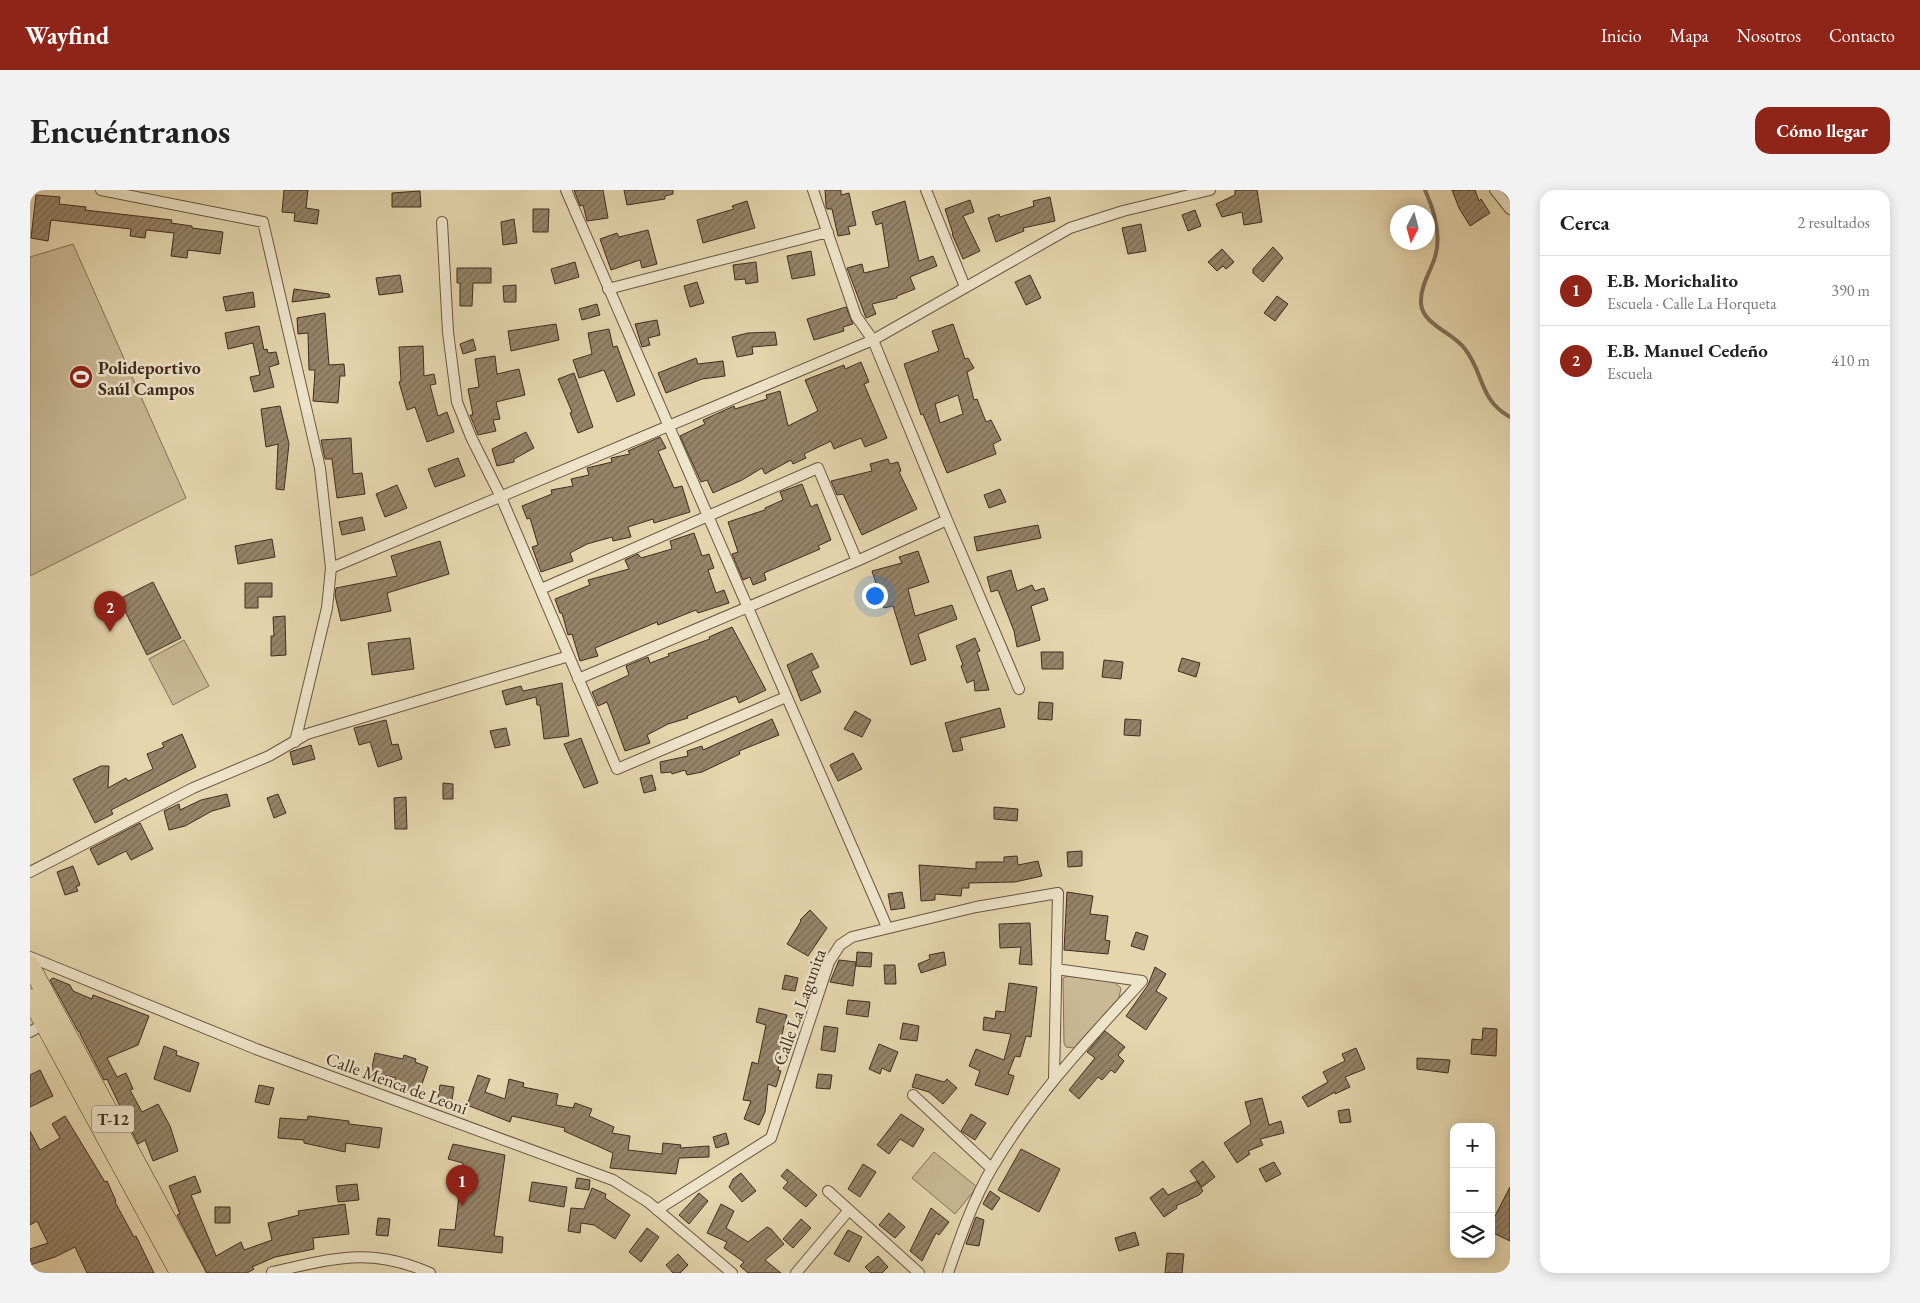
<!DOCTYPE html>
<html lang="es">
<meta charset="utf-8">
<style>
:root{--surface:#fff;--page:#f2f2f2;--text:#222;--muted:#767676;--line:#e0e0e0;--accent:#8f2418}
body{margin:0;font-family:"EB Garamond",serif;background:var(--page);color:var(--text)}
.controls{position:absolute;right:15px;bottom:15px;display:grid;overflow:hidden;border-radius:10px;box-shadow:0 2px 12px #0003}
.controls button{width:45px;height:45px;display:grid;place-items:center;padding:0;border:0;border-bottom:1px solid var(--line);background:var(--surface);color:var(--text);font:25px sans-serif}
.compass{position:absolute;left:1360px;top:15px;width:45px;height:45px;border-radius:50%;background:var(--surface);box-shadow:0 2px 12px #0003;rotate:186deg}
.you{position:absolute;left:844px;top:405px;width:18px;height:18px;margin:-12px;border:4px solid #fff;border-radius:50%;background:#1a73e8;box-shadow:0 0 0 8px #1a73e833}
.badge{display:grid;place-items:center;width:32px;height:32px;border-radius:50%;background:var(--accent);color:#fff;font-size:16px;font-weight:700}
.pin{position:absolute;translate:-50% -41px;filter:drop-shadow(0 1px 2px #0008)}
.pin::after{content:'';position:absolute;top:26px;width:18px;height:15px;background:inherit;clip-path:polygon(0 0,100% 0,50% 100%)}
.list{margin:0;padding:0;list-style:none}
h2{display:flex;justify-content:space-between;align-items:center;height:65px;margin:0;padding:0 20px;font-size:21px}
h2 small{font-size:16px;font-weight:400;color:var(--muted)}
.list li{display:grid;grid-template-columns:32px 1fr auto;gap:15px;align-items:center;box-sizing:border-box;height:70px;padding:0 20px;border-top:1px solid var(--line)}
.list b{display:block;font-size:19px;white-space:nowrap}
.list p{margin:0;font-size:16px;white-space:nowrap;color:var(--muted)}
.list em{font-size:16px;font-style:normal;color:var(--muted)}
.icon{flex:none;width:28px;height:28px;fill:none;stroke:currentColor;stroke-width:2;stroke-linecap:round;stroke-linejoin:round}
.map{position:relative;flex:none;width:1480px;height:1083px;overflow:hidden;border-radius:15px}
header{display:flex;align-items:center;gap:30px;box-sizing:border-box;height:70px;padding:0 25px;background:var(--accent);color:#fff}
header strong{font-size:24px}
nav{display:flex;gap:28px;margin-inline-start:auto;font-size:18px}
.intro{display:flex;align-items:center;justify-content:space-between;box-sizing:border-box;height:120px;padding:0 30px}
h1{margin:0;font-size:35px}
.button{padding:12px 22px;border-radius:15px;background:var(--accent);color:#fff;font-size:18px;font-weight:700}
main{display:flex;gap:30px;padding:0 30px}
aside{flex:1;background:var(--surface);border-radius:15px;box-shadow:0 2px 12px #0003}
.map>svg:first-child{display:block}
</style>
<header>
<strong>Wayfind</strong>
<nav><a>Inicio</a><a>Mapa</a><a>Nosotros</a><a>Contacto</a></nav>
</header>
<div class="intro"><h1>Encuéntranos</h1><a class="button">Cómo llegar</a></div>
<main>
<div class="map">
<svg width="1480" height="1083" viewBox="0 0 1480 1083">
<defs>
<pattern id="building-hatch" width="6" height="6" patternUnits="userSpaceOnUse" patternTransform="scale(1.25)"><rect width="6" height="6" fill="#968469"/><path d="M-1 1l2-2M0 6l6-6M5 7l2-2" fill="none" stroke="#7c6c56"/></pattern>
</defs>
<rect width="100%" height="100%" fill="#e5d6ad"/>
<filter id="stains"><feTurbulence type="fractalNoise" baseFrequency=".004" numOctaves="4"/><feColorMatrix values="0 0 0 0 .2 0 0 0 0 .09 0 0 0 0 .02 0 0 0 .5 -.17"/></filter>
<radialGradient id="worn" r=".72"><stop offset=".6" stop-color="#630" stop-opacity="0"/><stop offset="1" stop-color="#630" stop-opacity=".3"/></radialGradient>
<path fill="#c9b995" stroke="#84725a" d="M43,54L156,308L0,386V67Z
M154,450L179,496L143,515L119,469Z
M1038,786L1084,792L1091,798L1089,808L1044,858L1036,857L1034,853L1033,788Z
M904,962L947,997L925,1024L882,988Z"/>
<g fill="none" stroke-linecap="round" stroke-linejoin="round">
<path stroke="#816f58" stroke-width="4" d="M1395,0C1404,20 1412,45 1405,67C1400,83 1390,96 1391,114C1393,135 1424,143 1435,159C1454,183 1449,210 1480,227"/>
</g>
<path fill="url(#building-hatch)" stroke="#402c20" fill-rule="evenodd" d="M254,0H278L276,18L289,20L287,34L264,31L265,23L252,22Z
M544,0H573L578,28L557,31L553,15L550,16Z
M594,0H643V4L635,6V9L597,15Z
M795,0H811V5L819,3L826,35L818,37L820,44L808,46L802,19H797L796,16Z
M1205,0H1227L1232,32L1214,35L1212,22L1192,27L1186,14L1205,5Z
M1422,0H1445L1449,11L1451,9L1460,23L1440,36L1429,18Z
M390,1L391,17H362V3Z
M6,5L30,7L29,14L56,17L55,20L142,30L141,33L162,36V38L193,42L190,64L158,60L157,68L141,66L144,43L116,40L115,48L100,46L101,39L21,30L18,51L1,48Z
M1020,7L1025,31L993,38L994,41L966,52L958,28L969,24L970,27L1004,16L1003,11Z
M940,10L944,22L933,26L950,61L933,69L922,44H923L915,19Z
M717,11L725,38L673,53L667,30L704,19L702,16Z
M875,11L889,71L903,66L907,76L880,87L885,99L867,106V108L842,114L846,124L836,128L817,78L832,74L834,83L859,77L852,33L846,35L842,22Z
M503,19H519L518,42H503Z
M1165,20L1171,36L1158,41L1152,25Z
M484,29L487,53L473,55L471,32Z
M1111,34L1116,61L1098,64L1092,38Z
M618,40L627,74L612,78L610,70L581,80L570,49L587,43L589,47Z
M1243,57L1253,68L1233,92L1223,83V79Z
M1192,59L1204,72L1196,79L1193,76L1187,81L1178,72Z
M781,61L785,85L762,89L757,66Z
M545,72L549,87L525,94L521,79Z
M726,72L728,92L716,94L715,89L705,90L703,75Z
M427,78H461V93H443L442,116H430V93H427Z
M370,85L373,102L349,105L346,88Z
M1000,85L1011,108L996,115L985,92Z
M667,92L674,113L660,117L654,96Z
M486,95V112H474L473,96Z
M264,99L299,104L300,107L262,112Z
M223,102L225,117L196,121L193,107Z
M1247,106L1258,114L1245,131L1234,123Z
M567,114L570,125L552,130L549,119Z
M816,117L823,134L813,137L814,141L784,150L777,129Z
M295,123L299,175L314,174L315,186H310L308,213L283,211L285,180H279L278,143L268,144L267,128Z
M627,130L630,145L618,148L620,155L612,157L605,134Z
M526,134L529,150L481,161L478,141Z
M923,134L935,169L938,168L944,178L937,182L944,210L947,209L956,232L961,230L971,250L963,254L966,264L917,283L893,224L891,225L874,174L909,161L902,141ZM928,205L933,224L910,233L905,214Z
M229,136L234,160L237,159L238,163L246,162L249,174L239,177L244,197L224,202L220,187L230,185L223,153L198,159L195,143Z
M579,139L583,157L587,156L605,205L587,212L574,180L549,188L543,170L562,164L558,143Z
M745,142L747,155L722,157L723,164L707,167L702,147L718,143Z
M443,149L446,160L433,164L430,154Z
M393,156L394,186L404,184L406,194L400,195L408,226L417,222L424,242L397,252L385,217L377,220L369,192L371,191L369,157Z
M465,166L467,184L489,179L495,205L466,212L470,229L463,230L466,241L448,245L440,225H443L438,199L449,197L445,169Z
M666,168L668,174L693,171L695,186L672,189L636,203L628,183Z
M831,172L839,192L834,194L857,248L835,257L831,248L804,259L801,251L774,264L776,268L763,274L761,270L735,284L732,278L712,290L683,303L677,290L671,292L650,246L675,234L673,230L704,216L705,219L737,209L736,205L750,201L758,236L788,221L775,190L814,175L815,179Z
M544,183L563,237L548,243L540,223L542,222L528,189Z
M250,216L259,254L254,300L246,299L248,254L236,257L231,219Z
M496,242L504,258L484,269V272L467,276L462,259Z
M630,247L636,258L628,261L644,298L652,296L660,322L624,333L623,329L598,337L601,347L583,351L582,347L557,354L540,363L543,371L511,382L502,357L508,355L500,328L497,329L492,316L522,304L521,300L543,296L541,289L559,285L557,278L582,272L581,268L600,264L598,261Z
M321,248L323,284L332,283L335,304L307,308L302,269H295L291,250Z
M428,268L435,286L405,297L398,279Z
M858,269L860,274L868,272L871,281L869,282L887,319L832,345L813,304L807,305L801,291L842,281L840,274Z
M772,294L781,317L787,314L801,350L788,356L790,359L734,383L736,390L723,395L720,387L713,390L702,364L708,362L698,332L735,320V318L753,310L750,302Z
M367,295L377,318L355,327L346,304Z
M970,299L976,312L959,318L954,305Z
M332,327L335,340L312,345L309,332Z
M1008,335L1011,348L947,361L944,347Z
M664,343L672,366L679,364L684,378L678,380L686,403L694,400L699,413L668,423L666,420L628,435L627,432L565,458L568,466L550,471L542,444L538,445L532,423H530L525,409L560,395L558,390L599,379L595,370L608,364L611,368L642,359L640,351Z
M242,349L245,367L208,374L205,356Z
M410,351L419,384L357,403L361,421L311,431L305,405L306,398L367,386L361,366Z
M888,361L899,392L878,399L885,426L922,415L927,429L888,444L896,470L881,475L863,416L854,418L842,381L872,373L869,367Z
M981,380L987,401L1002,395L1005,401L1014,398L1018,410L1001,416L1010,450L987,457L984,441L968,400L961,402L957,387Z
M123,392L151,448L117,465L89,409Z
M215,393H242V407H228V418H215Z
M255,426L256,465L241,466V446H244L243,427Z
M702,437L736,500L709,513L706,506L657,526L658,528L638,534L617,545L620,553L595,561L577,512L568,516L562,502L599,485L596,476L618,467L620,473L639,466L638,464L680,449L679,447Z
M380,448L384,479L342,485L338,453Z
M945,448L950,461L947,462L959,500L945,501L944,490L937,493L931,476L933,475L926,456Z
M1011,462H1033V479H1012Z
M782,463L789,477L781,481L791,502L771,511L757,475Z
M1152,468L1170,473L1166,487L1148,481Z
M1074,470L1093,472L1091,489L1072,487Z
M532,493L539,546L514,549L510,515H507L506,507L476,515L472,501L491,496L493,501Z
M1009,512L1023,513L1022,530L1008,529Z
M970,518L975,537L930,548L933,560L923,562L915,533Z
M825,521L841,530L832,547L814,539Z
M742,529L749,545L709,561L710,564L672,582L657,585L655,580L642,584L641,582L631,583L630,572L658,566L657,561L672,556L673,560Z
M1095,529L1111,530L1110,546L1094,545Z
M356,530L362,555L368,554L372,569L348,577L340,552L329,555L324,538Z
M476,538L480,555L465,558L460,541Z
M152,544L166,577L81,620L83,624L65,633L43,589L71,576H79L78,598L96,588L98,591L123,579L117,564L134,557L132,553Z
M551,548L568,593L554,598L534,554Z
M281,555L285,569L263,575L260,562Z
M823,563L832,579L808,591L800,575Z
M622,585L626,600L614,603L610,588Z
M413,593L423,594V609H413Z
M197,604L200,616L182,621L155,636L139,640L134,621L149,614L150,620L171,610Z
M248,604L256,623L244,628L237,608Z
M376,607L377,639H365L364,608Z
M964,617L988,619L987,631L964,629Z
M110,633L123,659L101,670L96,661L68,675L60,659Z
M1052,661V676L1038,677L1037,662Z
M987,666L988,675L1008,671L1012,686L985,692L939,693V698H932L931,706L905,704V710L891,711L889,675L946,679V672H974V667Z
M43,676L50,695L46,697L48,701L35,705L27,682Z
M872,702L875,718L861,720L858,704Z
M1037,702L1063,706L1060,724L1078,726L1075,750L1080,751L1078,764L1034,760Z
M780,720L797,738L778,766L757,754L771,731L770,730Z
M1000,733L1002,775L989,774L991,757L970,758L969,734Z
M1106,742L1118,746L1114,760L1101,756Z
M827,762L842,763L841,777L826,776Z
M914,762L916,775L891,783L888,774L900,769L899,765Z
M809,770L826,772L823,796L800,792Z
M854,775H865L866,794H855Z
M1125,777L1136,784L1126,801L1137,808L1116,840L1096,826L1118,795Z
M755,785L768,788L765,801L752,799Z
M23,788L40,795L43,801L62,809L63,805L119,826L108,855L77,868L87,887L96,883L103,899L100,900L112,922L128,914L140,936L148,961L123,971L115,950L108,954L77,889L74,890L50,844V842L48,841L20,790Z
M979,793L1007,797L1001,847L996,846L990,867L985,866L978,884L984,886L978,905L945,895L950,881L939,876L946,859L974,870L981,844L953,840L954,827L965,829L966,821L975,822Z
M818,810L840,812L838,827L816,824Z
M729,818L757,825L750,852L753,853L748,880L751,881L746,897L738,894L735,922L729,935L714,929L721,911L713,910L722,872L728,874L736,835L726,832Z
M873,833L889,836L887,851L870,849Z
M794,836L808,838L805,862L791,860Z
M1453,838L1467,839L1466,866L1441,864L1442,849L1452,850Z
M1075,841L1095,857L1088,865L1094,871L1085,883L1081,880L1072,890L1068,887L1049,909L1039,900L1065,868L1057,862Z
M849,854L868,862L860,882L852,878L850,884L839,879Z
M134,856L147,861L146,865L169,873L160,902L124,889Z
M1326,858L1335,879L1315,887L1320,897L1305,904V902L1278,917L1272,907L1298,892L1293,882L1315,871L1312,864Z
M345,863L373,869L374,865L386,869L385,872L398,877L388,905L376,900L377,895L364,891L366,888L341,882Z
M1387,868L1420,870L1418,883L1387,879Z
M10,880L23,906L0,917V885Z
M788,884L802,885L800,899L786,898Z
M886,884L914,892L917,889L927,898L913,914L899,902L882,897Z
M448,885L460,889L455,902L475,909L479,889L494,893L493,897L528,904L526,915L543,918L545,913L562,919L559,926L584,937L582,943L600,946L598,960L632,964L633,953L651,955L650,958L679,956V967L649,968L646,984L580,978L583,963L534,941L535,938L482,926L480,932L437,915Z
M229,895L244,898L239,915L225,912Z
M410,895L424,897L422,910L408,908Z
M1232,908L1239,935L1251,931L1254,943L1230,949L1233,955L1218,961L1220,964L1207,973L1194,953L1221,934L1215,912Z
M1319,919L1321,932L1310,933L1308,921Z
M871,924L894,939L883,957L870,949L859,964L847,955Z
M941,924L956,933L945,950L931,941Z
M35,926L75,992L77,991L86,1011L85,1012L104,1047L106,1046L124,1083H57L45,1057L25,1067L0,1075V1059L18,1053L7,1031L0,1035V941L10,960L30,948L22,934Z
M278,926L319,931V934L352,938L349,958L316,953L315,962L274,953V950L248,948L250,928L277,930Z
M696,943L699,954L686,958L683,947Z
M423,954L475,965L464,1046L473,1047L472,1063L408,1056L410,1039L425,1040L433,973L418,969Z
M991,959L1030,979L1009,1022L968,1000Z
M1173,971L1185,987L1172,997L1160,981Z
M1244,972L1251,984L1236,992L1229,979Z
M833,974L846,982L830,1007L818,999Z
M757,979L787,1005L776,1017L753,998L758,992L751,986Z
M711,983L726,1001L712,1012L699,997L703,989Z
M165,986L171,1002L161,1005L186,1066L211,1052L214,1060L242,1050L238,1033L269,1025L268,1021L315,1014L319,1044L283,1048L284,1059L245,1067L222,1077L224,1079L217,1083H177L147,1025L150,1024L139,996Z
M547,988L560,990L559,1000L545,998Z
M1167,991L1173,1001L1169,1005L1146,1016L1147,1018L1134,1027L1120,1008L1133,998L1138,1005Z
M502,992L537,997L534,1017L499,1011Z
M327,994L329,1010L308,1012L306,996Z
M1480,997V1051L1461,1042V1034Z
M562,998L576,1004L575,1008L600,1025L585,1049L564,1035L551,1033L550,1043L538,1041L541,1018L554,1019Z
M960,1001L970,1008L962,1020L953,1014Z
M669,1003L678,1011L659,1034L649,1025Z
M691,1014L704,1021L696,1038L718,1052L737,1037L741,1039L754,1054L735,1070L751,1083H718L710,1076L714,1072L694,1058L697,1052L677,1043Z
M185,1017H200V1033H185Z
M901,1018L919,1032L909,1045L906,1043L892,1071L880,1061Z
M859,1023L875,1037L865,1048L849,1035Z
M946,1027L954,1030L949,1056L936,1054Z
M348,1028L360,1029L358,1046L346,1045Z
M771,1029L781,1038L763,1058L753,1049Z
M617,1038L629,1047L611,1072L599,1062Z
M818,1040L832,1047L819,1072L804,1064Z
M1105,1042L1109,1055L1089,1061L1085,1048Z
M1137,1063L1154,1064L1152,1083H1135Z
M648,1064L658,1075L650,1083H643L636,1075Z
M848,1066L858,1077L852,1083H841L835,1077Z"/>
<g fill="none" stroke-linecap="round" stroke-linejoin="round">
<g stroke="#695643" stroke-width="12">
<path id="minor" d="M71,0L233,32L290,278L301,378L297,418L265,552
M536,0L857,737
M783,0L826,126L843,150L917,330L989,499
M896,0L935,97
M1465,0L1480,19
M412,32L418,142L427,212L441,247L471,307L587,579L756,507
M578,99L798,42
M301,378L843,150L1040,38L1093,21L1180,0
M511,399L788,278L827,371
M548,489L827,371L917,330
M0,682L163,598L239,566L277,544L539,466
M0,767L226,859L583,990L618,1012L702,1083
M1026,779L1112,791
M0,842L14,834
M883,905L961,978
M798,1001L889,1083
M627,1020L741,948L799,772L810,755L822,747L946,717L1028,703L1024,888
M242,1082C303,1069 339,1056 400,1083
M766,1083L819,1020
M918,1083C930,1048 943,1010 962,978C1003,908 1058,850 1112,791"/>
</g>
<g stroke="#402c20" stroke-width="19">
<path id="trunk" d="M0,775L166,1083
M0,808L149,1083"/>
</g>
<use href="#minor" stroke="#eee4ca" stroke-width="10"/>
<use href="#trunk" stroke="#e5d6ad" stroke-width="18"/>
</g>
<defs>
<g id="stadium-disc" transform="scale(1.25)"><circle r="9.5" fill="#8f2418" stroke="#eee4ca"/><path d="M0-5a6.5 5 0 1 0 0 10a6.5 5 0 1 0 0-10ZM-3.5-1.8h7v3.6h-7Z" fill="#fff"/></g>
</defs>
<g fill-rule="evenodd">
<use href="#stadium-disc" x="51" y="187"/>
</g>
<g text-anchor="middle" dominant-baseline="central" stroke-width="5" stroke-linejoin="round" paint-order="stroke">
<rect fill="#eee4ca" stroke="#746353" stroke-width="1" x="62" y="915.5" width="42" height="27" rx="4"/>
<g font-size="16" font-weight="bold" fill="#402c20">
<text x="83" y="929">T-12</text>
</g>
<g font-size="18" font-weight="bold" fill="#402c20" stroke="#eee4ca" text-anchor="start">
<text x="68" y="177">Polideportivo<tspan x="68" dy="21">Saúl Campos</tspan></text>
</g>
<g font-size="18" fill="#402c20" stroke="#eee4ca">
<text transform="translate(769 817) rotate(-70)">Calle La Lagunita</text>
<text transform="translate(367 893) rotate(20)">Calle Menca de Leoni</text>
</g>
</g>
<rect width="100%" height="100%" filter="url(#stains)"/>
<rect width="100%" height="100%" fill="url(#worn)"/>
</svg>
<div class="controls">
<button>+</button>
<button>−</button>
<button><svg class="icon" aria-label="layers" viewBox="0 0 24 24"><path d="M12 4l9 5-9 5-9-5zM3 14l9 5 9-5"/></svg></button>
</div>
<svg class="compass" viewBox="-18 -18 36 36"><path d="M0-13l5 13h-10z" fill="#e53935"/><path d="M0 13l5-13h-10z" fill="#767676"/></svg>
<div class="you"></div>
<div class="pin badge" style="left:432px;top:1016px">1</div>
<div class="pin badge" style="left:80px;top:442px">2</div>
</div>
<aside>
<h2>Cerca<small>2 resultados</small></h2>
<ul class="list">
<li><span class="badge">1</span><div><b>E.B. Morichalito</b><p>Escuela · Calle La Horqueta</p></div><em>390 m</em></li>
<li><span class="badge">2</span><div><b>E.B. Manuel Cedeño</b><p>Escuela</p></div><em>410 m</em></li>
</ul>
</aside>
</main>
